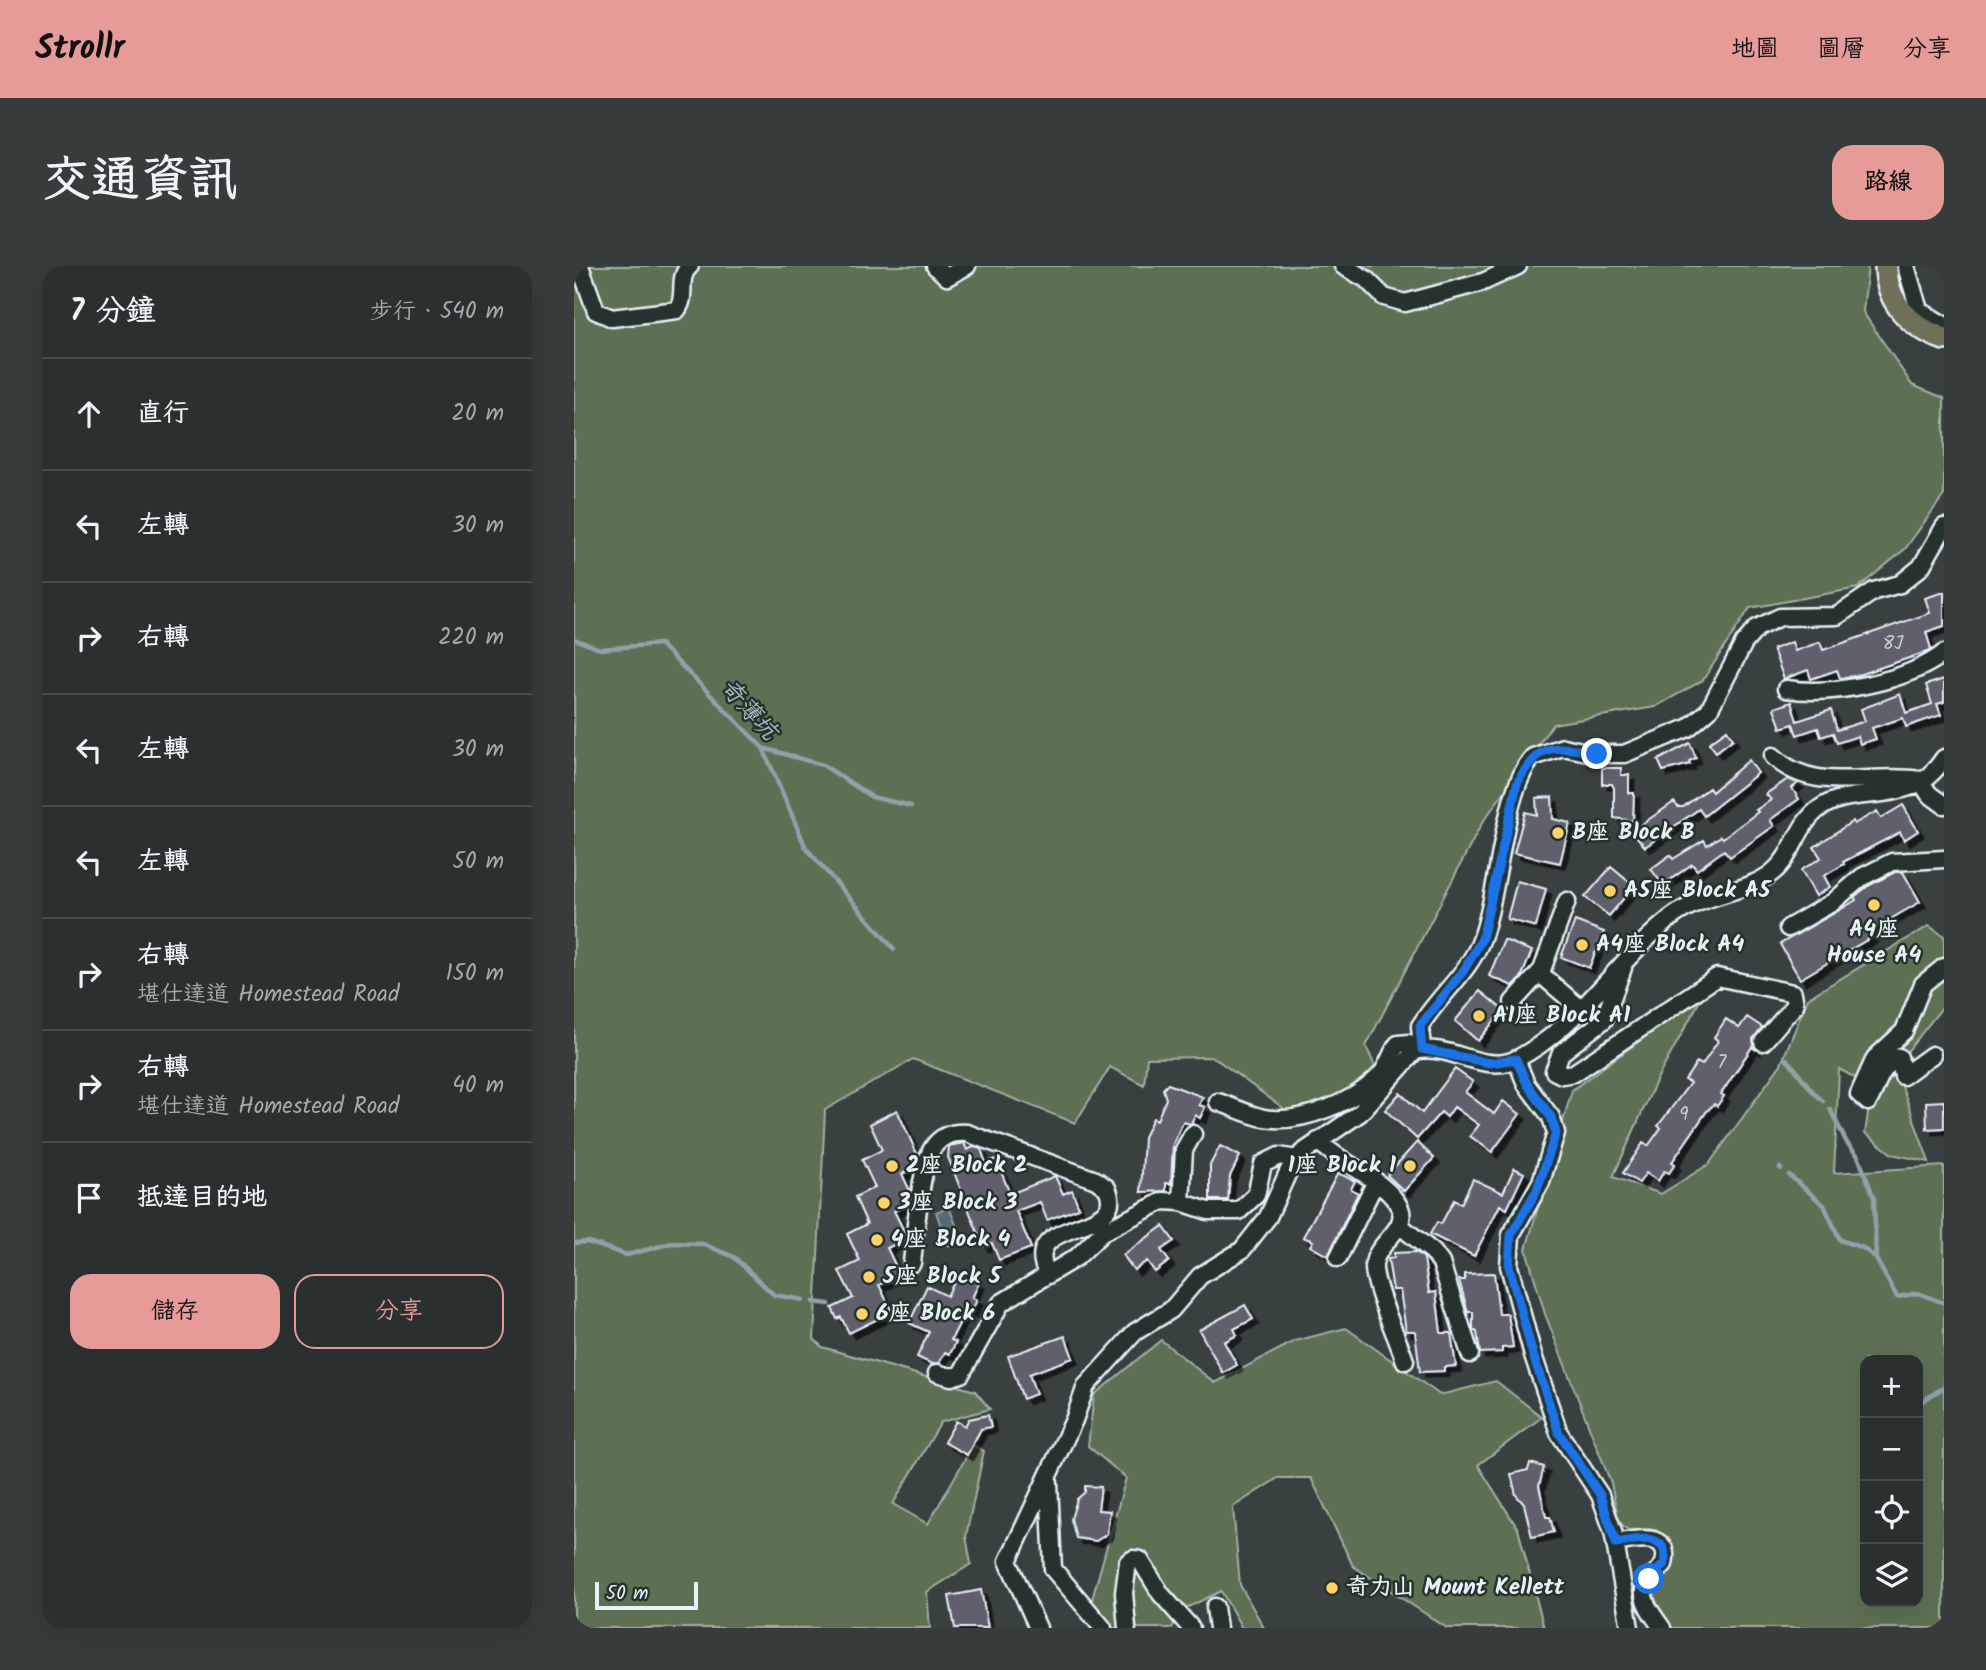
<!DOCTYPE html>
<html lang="zh-TW">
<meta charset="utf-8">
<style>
:root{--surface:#2a3030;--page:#363c3c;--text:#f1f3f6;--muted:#a5a9ab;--line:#464b4c;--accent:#e69b98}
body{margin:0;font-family:Kalam,"LXGW WenKai TC",sans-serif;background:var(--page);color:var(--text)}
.controls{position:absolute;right:21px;bottom:21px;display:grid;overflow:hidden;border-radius:14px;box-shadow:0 7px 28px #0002}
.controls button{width:63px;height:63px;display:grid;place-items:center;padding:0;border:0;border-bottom:2px solid var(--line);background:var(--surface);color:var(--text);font:35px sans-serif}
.scale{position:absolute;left:21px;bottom:18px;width:103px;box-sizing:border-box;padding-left:7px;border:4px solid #e8f1f8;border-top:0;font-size:19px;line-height:24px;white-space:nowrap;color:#e8f1f8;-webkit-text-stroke:5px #26332d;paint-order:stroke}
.stop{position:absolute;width:21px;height:21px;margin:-16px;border:5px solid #1a73e8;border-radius:50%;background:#fff}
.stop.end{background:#1a73e8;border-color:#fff;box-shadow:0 2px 7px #0008}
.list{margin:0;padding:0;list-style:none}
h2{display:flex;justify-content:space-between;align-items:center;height:91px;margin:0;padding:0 28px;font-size:30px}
h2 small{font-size:23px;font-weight:400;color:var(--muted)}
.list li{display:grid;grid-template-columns:46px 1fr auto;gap:21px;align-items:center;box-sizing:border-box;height:112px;padding:0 28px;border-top:2px solid var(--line)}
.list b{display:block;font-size:26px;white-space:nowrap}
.list p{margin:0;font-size:23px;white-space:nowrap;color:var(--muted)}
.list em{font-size:23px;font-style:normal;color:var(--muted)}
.actions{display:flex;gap:14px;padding:21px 28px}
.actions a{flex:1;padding:16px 0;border:2px solid var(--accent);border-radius:21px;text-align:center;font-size:24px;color:var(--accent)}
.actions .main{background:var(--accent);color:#111}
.icon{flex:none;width:38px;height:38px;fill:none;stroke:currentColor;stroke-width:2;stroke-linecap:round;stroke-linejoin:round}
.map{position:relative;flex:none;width:1370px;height:1362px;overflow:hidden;border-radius:21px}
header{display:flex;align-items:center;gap:42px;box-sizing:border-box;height:98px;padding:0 35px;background:var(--accent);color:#111}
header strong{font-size:33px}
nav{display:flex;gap:38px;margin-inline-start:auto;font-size:24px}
.intro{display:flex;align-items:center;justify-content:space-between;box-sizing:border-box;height:168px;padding:0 42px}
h1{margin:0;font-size:49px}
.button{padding:18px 32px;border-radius:21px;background:var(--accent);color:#111;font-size:24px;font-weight:700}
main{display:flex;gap:42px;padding:0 42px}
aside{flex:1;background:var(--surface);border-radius:21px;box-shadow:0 7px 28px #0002}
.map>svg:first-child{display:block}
</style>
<header>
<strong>Strollr</strong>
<nav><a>地圖</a><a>圖層</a><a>分享</a></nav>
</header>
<div class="intro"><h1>交通資訊</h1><a class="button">路線</a></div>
<main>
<aside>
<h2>7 分鐘<small>步行 · 540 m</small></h2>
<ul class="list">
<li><svg class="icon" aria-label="ahead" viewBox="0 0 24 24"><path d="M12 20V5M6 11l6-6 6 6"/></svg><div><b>直行</b></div><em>20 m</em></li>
<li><svg class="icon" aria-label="left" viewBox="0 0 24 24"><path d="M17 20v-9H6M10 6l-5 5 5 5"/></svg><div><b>左轉</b></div><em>30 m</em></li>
<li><svg class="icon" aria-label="right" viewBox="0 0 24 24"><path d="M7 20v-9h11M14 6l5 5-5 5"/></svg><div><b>右轉</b></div><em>220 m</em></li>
<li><svg class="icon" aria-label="left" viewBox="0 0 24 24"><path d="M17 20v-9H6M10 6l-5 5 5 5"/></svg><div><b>左轉</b></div><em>30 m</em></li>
<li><svg class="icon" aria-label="left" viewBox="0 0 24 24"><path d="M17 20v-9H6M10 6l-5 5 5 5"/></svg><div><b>左轉</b></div><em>50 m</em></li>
<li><svg class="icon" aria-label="right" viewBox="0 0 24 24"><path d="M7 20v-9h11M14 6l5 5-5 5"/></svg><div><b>右轉</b><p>堪仕達道 Homestead Road</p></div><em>150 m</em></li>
<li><svg class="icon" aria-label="right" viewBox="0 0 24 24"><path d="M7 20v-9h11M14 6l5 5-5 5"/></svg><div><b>右轉</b><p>堪仕達道 Homestead Road</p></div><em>40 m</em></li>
<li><svg class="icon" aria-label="arrive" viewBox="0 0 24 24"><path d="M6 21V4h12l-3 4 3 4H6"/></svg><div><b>抵達目的地</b></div></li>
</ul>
<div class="actions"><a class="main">儲存</a><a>分享</a></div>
</aside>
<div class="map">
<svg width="1370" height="1362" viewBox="0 0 1370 1362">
<defs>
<filter id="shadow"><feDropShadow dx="5.5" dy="5.5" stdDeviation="0" flood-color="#0009"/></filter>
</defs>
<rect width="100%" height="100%" fill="#384040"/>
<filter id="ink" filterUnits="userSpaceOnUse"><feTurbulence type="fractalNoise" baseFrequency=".0143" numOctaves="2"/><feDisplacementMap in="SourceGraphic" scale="14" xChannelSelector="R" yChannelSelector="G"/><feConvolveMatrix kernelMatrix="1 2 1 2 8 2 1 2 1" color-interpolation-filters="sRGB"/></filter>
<g filter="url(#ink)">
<path fill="#5d6f52" stroke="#a2b0a5" stroke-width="2" fill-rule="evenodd" d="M0,0H1294L1289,46L1338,119L1370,132V229L1331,283L1284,322L1176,342L1129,414L1081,441L979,458L908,557L792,780L807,814L716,847L639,791L573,792L570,819L536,801L501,857L339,793L251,844L240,1073L248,1081L401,1125L416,1143L367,1156L319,1238L354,1258L399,1179L410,1185L392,1270L397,1298L353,1326L356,1362H0Z
M1355,660L1370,670V739L1321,801L1355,896L1318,888L1291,867L1298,821L1265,803L1260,907L1370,900V1362H1095C1074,1331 1077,1324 1098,1294L1096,1276L1081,1263L1054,1264L1045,1256L1037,1217L971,1048L952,983L998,824L1129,729L1083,813L1039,911L1087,928L1135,898L1207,798L1234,732ZM1291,1094H1344V1336H1291Z
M772,1062L866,1129L922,1115L968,1151L904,1199L944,1263L970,1362H873L779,1300L737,1212H704L659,1241L666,1319L690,1362H668L647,1325L608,1344L598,1362H531L515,1344L552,1212L514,1180L520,1129L587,1074L641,1117L721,1075Z"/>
<path fill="#556c74" stroke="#90a1a9" stroke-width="2" d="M375,941L388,974L374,980L362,946Z"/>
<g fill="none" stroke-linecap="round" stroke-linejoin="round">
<path stroke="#90a1a9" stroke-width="4.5" d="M0,373L26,383L86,378L189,482L232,582L320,683
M189,482L249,499L298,531L337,540
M1212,793C1226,806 1234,824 1249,835
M1256,843L1273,877L1284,890L1300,932L1302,993L1323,1031L1344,1027L1370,1037
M1206,902L1207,903
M1215,909L1250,939L1266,974L1289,982L1302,992
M0,977L14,976L53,989L98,977L129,978L160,991L200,1029L229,1034
M239,1036L255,1038
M1344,1138L1370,1121"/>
</g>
<path fill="#61606c" stroke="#e8f1f8" stroke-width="2" filter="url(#shadow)" d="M1370,326V360L1352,366L1357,383L1353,386L1281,410L1266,412L1263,404L1237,413L1234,404L1210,413L1199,383L1218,376L1221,385L1246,376L1249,384L1356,347L1351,332Z
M1370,413V436L1363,438L1367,449L1332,461L1329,452L1298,462L1302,473L1286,478L1284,470L1263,477L1259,467L1247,471L1244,462L1223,469L1219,458L1207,462L1200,442L1217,436L1223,455L1257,444L1263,464L1291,455L1287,443L1326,428L1332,447L1358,438L1352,419Z
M1153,464L1159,473L1142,486L1135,477Z
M1116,477L1122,492L1115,495L1116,498L1089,505L1084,494Z
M1175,494L1184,507L1130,550L1125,543L1071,581L1058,565L1100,536L1104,541H1109L1135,522L1138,526Z
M1028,502H1047V509H1055V527H1060L1059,555L1040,552V522L1038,518H1028Z
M1214,513L1224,517L1218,522L1225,533L1196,554L1200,560L1156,591L1150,584L1123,604L1118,598L1089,619L1077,603L1096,589L1099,593L1130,574L1133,579L1147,570L1149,572L1184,546L1182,544L1197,534L1192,528Z
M978,531L979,553L996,557L986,597L940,587L951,546L963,549L962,532Z
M1329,539L1344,565L1330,574L1326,566L1269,596L1270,598L1250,610L1256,621L1242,630L1227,604L1247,592L1240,581L1279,555L1280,558L1303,545L1307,552Z
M1037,601L1060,620L1035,650L1011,631Z
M1321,606H1329L1346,636L1294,666L1298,671L1226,713L1206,678L1264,645L1282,634L1280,631L1294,620Z
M943,615L972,623L962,661L933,653Z
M1001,655L1030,666L1015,702L987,691Z
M930,674L958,685L947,712L939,720L915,710Z
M906,725L929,744L904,775L881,755Z
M1173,751L1188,761L1179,773L1181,783L1178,781L1147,828L1150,830L1143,840L1140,838L1133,845L1098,896L1101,898L1095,907L1090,905L1084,915L1072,907L1065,917L1049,907L1069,877L1074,880L1087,862L1084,860L1116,817L1111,814L1123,796L1128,799L1144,775L1140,771L1152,753L1165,762Z
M881,803L899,816L891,826L920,848L929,835L946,848L918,886L896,870L905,859L880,841L873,851L867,846L843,873L811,844L826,827L848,847Z
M594,818L629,831L625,839L631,841L626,852L621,849L617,858L609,856L599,878L597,918L592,917V925L567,926L570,871L579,852L583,854L592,833L589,823Z
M1370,835V862L1353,863L1352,836Z
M323,844L344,890L340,902L328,908L336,925L334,939L320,945L331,967L330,974L313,982L326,1009L305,1019L318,1046L275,1067L267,1051L263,1053L258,1042L279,1032L265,1005L286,995L273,968L293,958L281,931L301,921L288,894L308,884L296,858Z
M843,876L860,892L830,925L813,909Z
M390,877L393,884L400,881L407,883L412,897L422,893L436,928L481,910L489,928L498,924L505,942L473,954L466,936L442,945L457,982L425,994L418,977L409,980L374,891L375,880Z
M646,880L666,890L656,910L654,934H636V899Z
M940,902L950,907L933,943L926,939L900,990L856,968L863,956L867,958L880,934L887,938L899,913L929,927Z
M764,907L781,915L777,923L784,927L754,990L736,980L739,975L729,971Z
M589,960L600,975L587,984L595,995L581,1006L573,995L560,1004L549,989Z
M842,986L850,992L855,1027L862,1026L867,1067H877L882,1100L870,1101V1105L846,1106L841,1065H832L826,1024H819L814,993L820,992V987Z
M385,1007L405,1017L398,1032L403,1034L397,1046L392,1044L377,1074L382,1076L376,1088L371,1086L365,1097L358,1098L343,1091L355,1066L335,1057L353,1020L373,1030Z
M920,1007L925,1048H934L939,1081L928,1082V1086L906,1087L903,1066L899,1064V1046H894L885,1014H891V1008Z
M671,1039L679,1053L660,1063L663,1069L650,1076L663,1099L649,1107L625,1064Z
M491,1070L499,1092L455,1108L462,1128L449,1133L434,1090Z
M414,1149L417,1161L407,1163L393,1189L370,1176L382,1155L391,1160L395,1153Z
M956,1197L970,1201L965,1220L972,1251H976L980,1266L958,1271L950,1238L942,1229L937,1208L954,1204Z
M511,1220L527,1221L524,1244L536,1245L533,1268L522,1275L502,1272L497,1253L503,1233L511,1226Z
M407,1324L414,1362H381L375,1330Z"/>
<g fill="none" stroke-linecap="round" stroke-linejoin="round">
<g stroke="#e8f1f8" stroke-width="21">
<path id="minor" d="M6,0L22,45L38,52L103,44C114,30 102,12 116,0
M361,0L373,11L393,0
M769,0L792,13L810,31L831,37L909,16L944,0
M1332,0L1345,44L1370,59
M1212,423C1258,430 1333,416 1370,387
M1199,490C1238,529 1297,506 1346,514L1355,528L1370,539
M1214,662L1259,636L1288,611L1318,596L1370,593
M1049,702L1030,754L987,787L980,805L988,809L1000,807L1143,711L1219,727L1221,739L1189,776
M965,707L1006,742
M939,736L968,704L993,635
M848,783L846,760C865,729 896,706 908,672C926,624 928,526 959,491L989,481L1023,488H1050L1114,462L1135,444L1170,377L1183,362L1206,351L1263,350L1300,325L1326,318L1347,301L1370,261
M1358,789L1329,810L1325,791C1304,803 1305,817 1294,836L1285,828L1301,792L1330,765L1349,718L1370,701
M942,793L952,818L977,851L982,867L967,916L937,969L935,1000L959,1089L985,1167L1026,1229L1039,1265L1056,1362
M644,836C659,841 675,849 690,852C727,859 785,834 808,807C815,798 817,787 824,778L835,777L848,783
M744,875C768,899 813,914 826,942C835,963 802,977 800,998C798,1018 824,1073 831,1095
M607,936L610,884L619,868
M825,959L859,986L867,997L896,1088
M764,992L802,915
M338,997C341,972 346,897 360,880C368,869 380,866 393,867L522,914L533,922C556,972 442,950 474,1009
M363,1107L377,1111L387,1108L427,1037L503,991L529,966L589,935L607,936L634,945H665L682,929L689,898L705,890L723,893
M475,1217L479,1303L529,1362
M1042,1277C1061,1273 1098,1265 1090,1298C1086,1304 1083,1306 1078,1310C1059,1328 1078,1347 1088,1362
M641,1341L644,1362
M464,1362L434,1295L500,1154L512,1120L561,1066L597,1044L626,1010L668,984L694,951L715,904L728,887L786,847L841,785C873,777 903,804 935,796C945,793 955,786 964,780C1015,745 1049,689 1098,651C1129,627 1174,627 1199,606C1220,589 1223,558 1246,542C1282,517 1337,544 1370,492
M553,1362L550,1327L554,1296L559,1293L566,1294L587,1328L617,1362"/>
</g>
<g stroke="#e8f1f8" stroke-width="26">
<path id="major" d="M1312,0C1312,37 1337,61 1370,73"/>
</g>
<use href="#minor" stroke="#26332d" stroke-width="16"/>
<use href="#major" stroke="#706f59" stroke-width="21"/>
</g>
</g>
<g fill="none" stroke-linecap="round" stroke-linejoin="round" filter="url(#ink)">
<path stroke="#1a73e8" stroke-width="9" d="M1023,488C980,478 964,476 943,518L908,673L890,704L846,760L848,783L916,797L942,793L953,818L977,851L982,867L963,924L937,969L935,1000L959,1089L985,1167L1026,1229L1042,1277C1062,1273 1097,1265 1090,1298L1075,1313"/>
</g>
<g fill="#ffd166" stroke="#26332d" stroke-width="2.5">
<circle cx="984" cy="567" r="7"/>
<circle cx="1036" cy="625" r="7"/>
<circle cx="1300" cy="639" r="7"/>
<circle cx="1008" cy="679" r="7"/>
<circle cx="905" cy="750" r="7"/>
<circle cx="318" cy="900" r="7"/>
<circle cx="836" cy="900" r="7"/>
<circle cx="310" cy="937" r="7"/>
<circle cx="303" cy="974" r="7"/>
<circle cx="295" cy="1011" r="7"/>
<circle cx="288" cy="1048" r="7"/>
<circle cx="758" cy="1322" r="7"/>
</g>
<g text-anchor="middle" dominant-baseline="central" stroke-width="5" stroke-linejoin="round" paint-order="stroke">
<g font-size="19" fill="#c6cdd5">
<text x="1319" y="378">8J</text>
<text x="1148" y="797">7</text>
<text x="1110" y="849">9</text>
</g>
<g font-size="23" font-weight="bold" fill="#e8f1f8" stroke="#26332d" text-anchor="start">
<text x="998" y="567">B座 Block B</text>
<text x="1050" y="625">A5座 Block A5</text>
<text x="1300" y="664" text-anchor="middle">A4座<tspan x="1300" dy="26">House A4</tspan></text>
<text x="1022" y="679">A4座 Block A4</text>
<text x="919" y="750">A1座 Block A1</text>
<text x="332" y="900">2座 Block 2</text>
<text x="822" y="900" text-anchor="end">1座 Block 1</text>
<text x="324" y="937">3座 Block 3</text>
<text x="317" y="974">4座 Block 4</text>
<text x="309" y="1011">5座 Block 5</text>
<text x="302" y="1048">6座 Block 6</text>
<text x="772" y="1322">奇力山 Mount Kellett</text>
</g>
<g font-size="24" font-style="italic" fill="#adbcc3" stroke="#26332d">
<text transform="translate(174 444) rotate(48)">奇薄坑</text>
</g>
</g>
</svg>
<div class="controls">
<button>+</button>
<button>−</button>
<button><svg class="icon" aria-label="locate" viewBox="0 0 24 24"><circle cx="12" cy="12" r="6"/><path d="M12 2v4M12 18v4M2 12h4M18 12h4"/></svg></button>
<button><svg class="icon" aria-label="layers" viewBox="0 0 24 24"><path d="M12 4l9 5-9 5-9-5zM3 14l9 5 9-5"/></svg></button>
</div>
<div class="scale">50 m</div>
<div class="stop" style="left:1075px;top:1313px"></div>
<div class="stop end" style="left:1023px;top:488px"></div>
</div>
</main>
